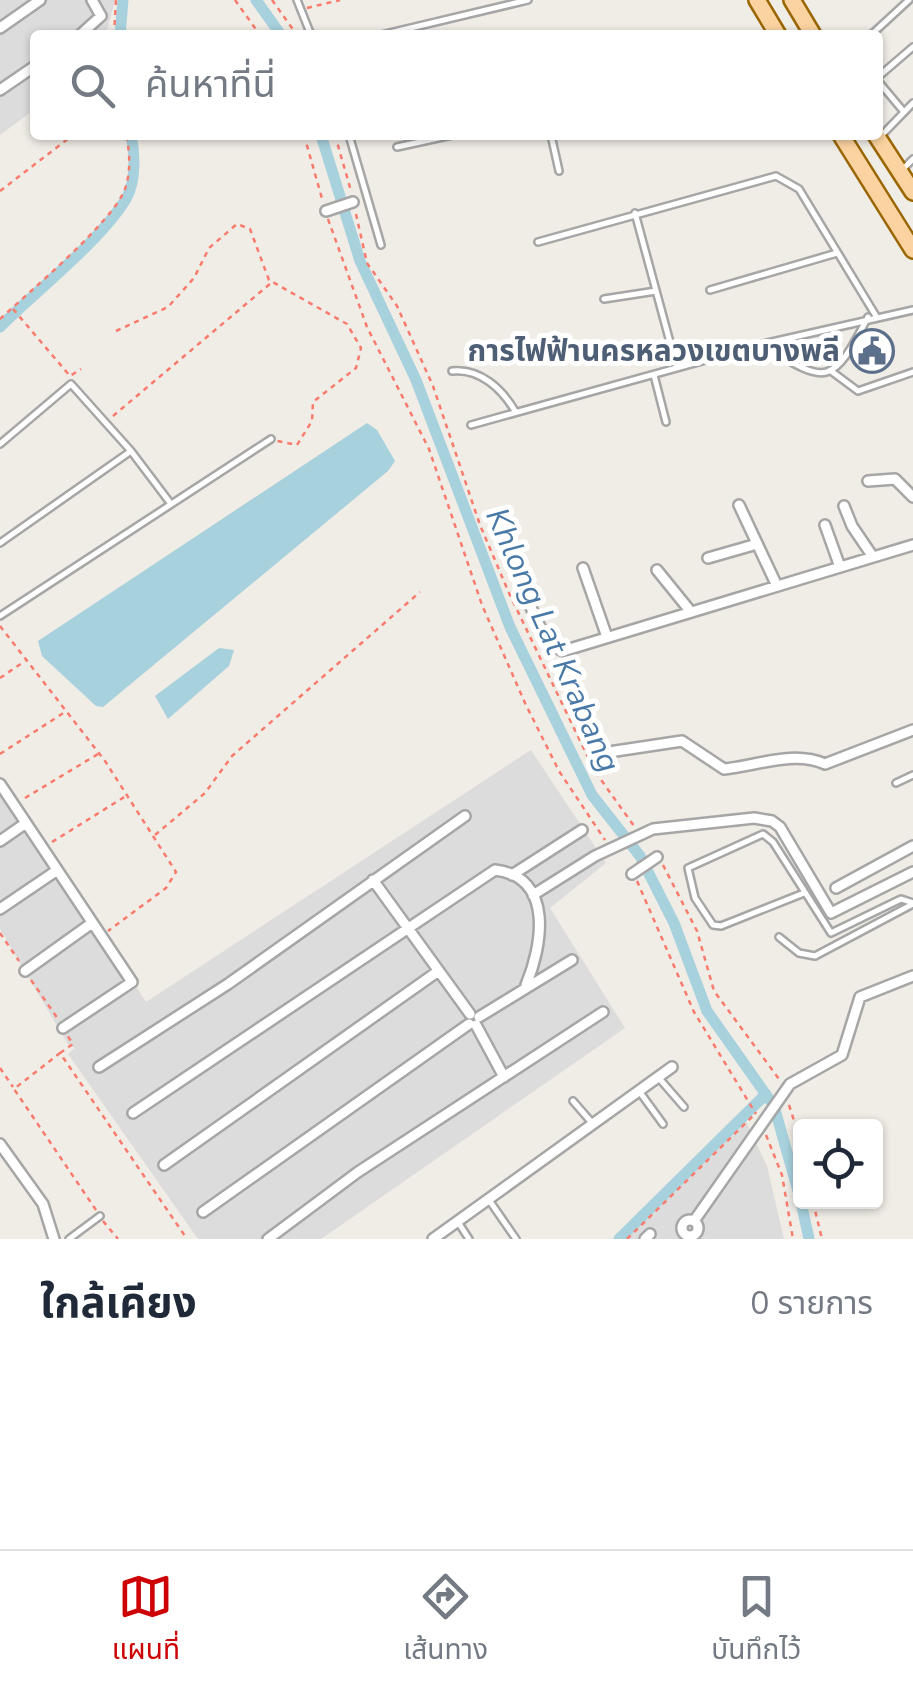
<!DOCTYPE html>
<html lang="th">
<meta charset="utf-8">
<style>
:root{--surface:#fff;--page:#f2f2f3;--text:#1f2937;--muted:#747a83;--line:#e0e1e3;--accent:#cd0204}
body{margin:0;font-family:"Nunito Sans","Noto Sans Thai",sans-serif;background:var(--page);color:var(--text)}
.controls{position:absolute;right:30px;bottom:30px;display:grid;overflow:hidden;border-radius:10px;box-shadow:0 2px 8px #0004}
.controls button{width:90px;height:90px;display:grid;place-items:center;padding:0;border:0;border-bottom:2px solid var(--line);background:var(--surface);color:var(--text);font:50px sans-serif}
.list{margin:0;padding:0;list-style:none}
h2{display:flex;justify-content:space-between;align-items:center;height:130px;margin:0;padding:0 40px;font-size:42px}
h2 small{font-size:32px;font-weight:400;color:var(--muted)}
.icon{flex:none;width:55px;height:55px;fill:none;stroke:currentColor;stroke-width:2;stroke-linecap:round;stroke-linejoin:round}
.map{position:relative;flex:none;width:913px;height:1239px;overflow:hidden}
.search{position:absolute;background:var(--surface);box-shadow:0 2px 8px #0004;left:30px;right:30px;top:30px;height:110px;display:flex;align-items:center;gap:25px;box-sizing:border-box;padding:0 35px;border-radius:10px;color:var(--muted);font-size:38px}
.sheet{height:310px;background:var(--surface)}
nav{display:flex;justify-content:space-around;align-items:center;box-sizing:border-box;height:140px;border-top:2px solid var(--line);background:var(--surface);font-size:28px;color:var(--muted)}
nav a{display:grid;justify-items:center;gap:5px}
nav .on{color:var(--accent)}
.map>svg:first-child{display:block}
</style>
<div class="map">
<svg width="913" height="1239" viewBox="0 0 913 1239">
<rect width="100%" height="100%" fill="#f0ece6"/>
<path fill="#dddcdc" d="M0,0H115L106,35H35V109L0,135Z
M531,750L606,863L550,908L625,1028L321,1239H198L68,1054L75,1048L69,1046L0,929V776L146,1002Z
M743,1115L767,1166L784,1239H617Z"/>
<path fill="#a7d1dd" d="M367,423L377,430L395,461L388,471L103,707L96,706L42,656L38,641Z
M219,648L234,650L229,666L168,719L155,696Z"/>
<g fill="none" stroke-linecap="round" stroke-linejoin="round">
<path stroke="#a7d1dd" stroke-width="11" d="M256,0L281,35
M120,35L123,0
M321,135L360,261L416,380L510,627L592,795L640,856L674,923L707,1011L774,1106L800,1198
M0,327C35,292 104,238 127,197C136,180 135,153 131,135
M801,1202L809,1239
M619,1239L766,1094"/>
<g stroke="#a6a6a6" stroke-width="10">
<path id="lane" d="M297,0L311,35
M381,35L528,0
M871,35L909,0
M878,77L913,47
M878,81L904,112
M349,135L381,245
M551,135L559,171
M880,137L913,103
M397,147L452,135
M901,171L913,159
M635,213L677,368
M538,242L776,176L799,189L876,316
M710,290L837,253
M604,299L656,291
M764,345C828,387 833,384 868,317
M452,371C480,368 502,389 515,411
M831,371L858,391L913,372
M654,375L666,422
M471,425L763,344L913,310
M0,444L71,384L131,451L0,543
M131,451L171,504
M0,616L271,439
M896,783L913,775
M804,893L721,926L713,925L695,898L688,868L763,834L773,842L831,933L901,899L913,903
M779,937L799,953L815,956L913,904
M658,1077L684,1107
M639,1091L663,1124
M573,1101L593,1124
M489,1200L516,1239
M458,1222L469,1239
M69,1239L100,1216"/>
</g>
<g stroke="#a6a6a6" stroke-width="14">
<path id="street" d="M0,28L40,0
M80,35L101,16L92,0
M0,90L35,66
M326,211L353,202
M868,481L895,479L913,497
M739,505L777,586
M844,506L852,526L873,557
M825,525L840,567
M708,558L757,544
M583,568L607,637
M657,570L691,612
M528,601L548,644L563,651L913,545
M609,752L682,741L724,769C756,766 793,750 825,764L913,730
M0,784L132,982L63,1028
M0,841L26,823
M632,874L657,857
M512,875L582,830
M373,880L470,1014
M836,888L913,846
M533,895L595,856L653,829L754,818L772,821L780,827L831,913L913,872
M0,909L56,871
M25,971L92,923
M479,1017L572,960
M476,1025L504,1077
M99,1067L228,984L465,816
M133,1113L495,870C555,877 542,947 526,985
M0,1144L43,1204L54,1239
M164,1165L437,972
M203,1212L469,1024
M682 1228a8 8 0 1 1 16 0a8 8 0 1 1-16 0Z
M694,1221L790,1084L842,1055L860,997L913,976
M268,1239L358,1172L603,1012
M433,1239L672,1067
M645,1239L650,1234"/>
</g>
<g stroke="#996602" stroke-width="20">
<path id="primary" d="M757,0L778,35
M792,0L813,35
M841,135L913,250
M876,135L913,192"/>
</g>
<path stroke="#f87b6e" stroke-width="2.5" stroke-dasharray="5 5" stroke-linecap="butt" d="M235,0L260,35
M272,0L297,35
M307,8L340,0
M114,35L116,0
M304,135L323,202
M335,135L351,191
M0,191L73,135
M356,214L367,263L397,306L433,386L480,525L509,593L594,770L634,826
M328,219L367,327L429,449L482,605L525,703L559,771L605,840
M13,309L70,376L81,369
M0,319C28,293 114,221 125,189C131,172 130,152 126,135
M116,331L168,307L194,278L209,248L237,224L250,229L269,280L347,324L361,348L356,368L313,402L312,421L297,445L277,441
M113,416L271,283
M0,626L105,761L176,872L166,888L108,931
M0,678L25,661
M0,754L65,712
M25,798L98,754
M155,835L205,793L232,756L420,592
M52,842L126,796
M663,865L697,931L714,991L779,1079
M637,881L694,1012L756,1114
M0,933L19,961
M31,980L58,1019
M60,1053L73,1044L67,1035
M0,1068L13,1087
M789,1105L800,1139
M766,1135L782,1175L793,1239
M813,1202L822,1239
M96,1210L14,1089L60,1053L187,1239
M103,1221L118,1239
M627,1239L755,1114"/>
<use href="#lane" stroke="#fff" stroke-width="5"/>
<use href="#street" stroke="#fff" stroke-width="9"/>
<use href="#primary" stroke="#fbd3a0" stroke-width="15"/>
</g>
<defs>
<g id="civic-ring" transform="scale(2.25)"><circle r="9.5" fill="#fff" stroke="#5c6f8a" stroke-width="1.5"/><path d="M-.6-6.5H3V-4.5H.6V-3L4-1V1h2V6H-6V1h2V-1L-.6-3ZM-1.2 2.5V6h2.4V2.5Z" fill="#5c6f8a"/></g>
</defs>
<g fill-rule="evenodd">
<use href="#civic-ring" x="872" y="351"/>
</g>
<g text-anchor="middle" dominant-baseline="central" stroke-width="10" stroke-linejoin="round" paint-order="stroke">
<g font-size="30" font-weight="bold" fill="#4e5e75" stroke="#fff" text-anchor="end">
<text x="840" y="351">การไฟฟ้านครหลวงเขตบางพลี</text>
</g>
<g font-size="32" font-style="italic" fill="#4979a7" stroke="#fff">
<text transform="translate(553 640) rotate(66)">Khlong Lat Krabang</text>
</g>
</g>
</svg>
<div class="controls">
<button><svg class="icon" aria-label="locate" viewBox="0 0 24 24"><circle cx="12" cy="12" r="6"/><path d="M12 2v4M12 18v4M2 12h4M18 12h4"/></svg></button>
</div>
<div class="search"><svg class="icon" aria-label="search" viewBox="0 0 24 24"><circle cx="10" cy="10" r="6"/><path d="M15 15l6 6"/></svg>ค้นหาที่นี่</div>
</div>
<section class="sheet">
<h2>ใกล้เคียง<small>0 รายการ</small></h2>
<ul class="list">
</ul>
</section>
<nav>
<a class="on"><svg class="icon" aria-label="map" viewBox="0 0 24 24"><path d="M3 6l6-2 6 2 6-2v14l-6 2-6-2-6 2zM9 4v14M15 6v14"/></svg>แผนที่</a>
<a><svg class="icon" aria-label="directions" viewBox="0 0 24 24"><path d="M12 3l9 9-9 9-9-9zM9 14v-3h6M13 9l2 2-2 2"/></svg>เส้นทาง</a>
<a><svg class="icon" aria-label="saved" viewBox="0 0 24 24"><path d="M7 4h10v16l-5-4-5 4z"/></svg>บันทึกไว้</a>
</nav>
